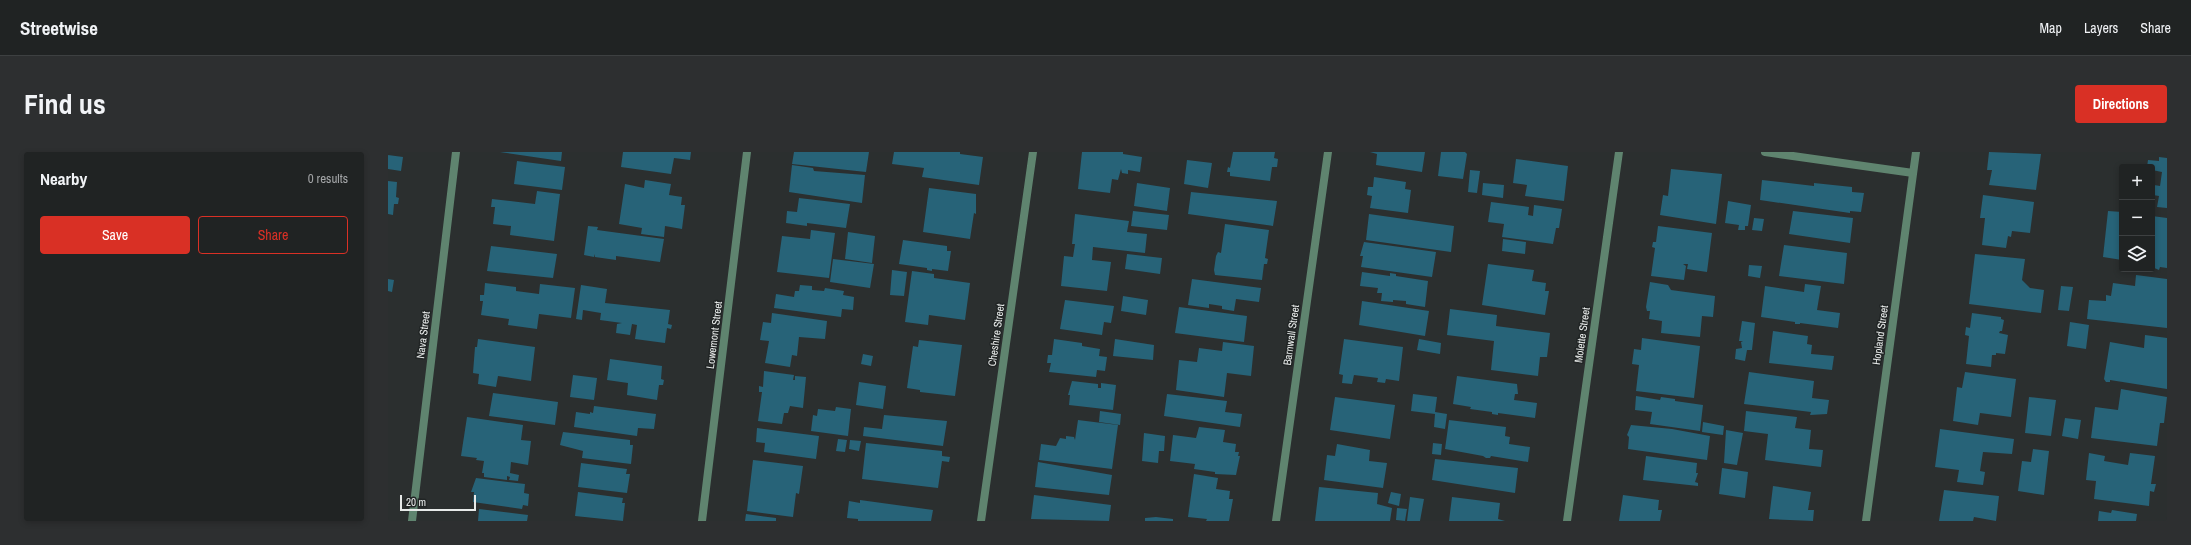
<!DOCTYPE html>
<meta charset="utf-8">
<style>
:root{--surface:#202323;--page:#2d2f30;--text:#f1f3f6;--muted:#a2a4a6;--line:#3d4041;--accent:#d93025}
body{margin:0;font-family:"Archivo Narrow",sans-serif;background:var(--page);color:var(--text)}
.controls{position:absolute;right:12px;top:12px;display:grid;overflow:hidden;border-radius:4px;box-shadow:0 2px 6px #0003}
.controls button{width:36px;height:36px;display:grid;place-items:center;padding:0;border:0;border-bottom:1px solid var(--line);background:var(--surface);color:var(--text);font:20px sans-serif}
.scale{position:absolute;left:12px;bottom:10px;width:76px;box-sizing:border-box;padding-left:4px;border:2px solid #e7eae9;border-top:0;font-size:11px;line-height:14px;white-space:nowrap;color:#e7eae9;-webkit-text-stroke:3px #212525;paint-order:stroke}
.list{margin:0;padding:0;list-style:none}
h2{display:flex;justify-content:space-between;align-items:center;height:52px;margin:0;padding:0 16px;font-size:17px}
h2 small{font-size:13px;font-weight:400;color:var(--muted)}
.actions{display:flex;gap:8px;padding:12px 16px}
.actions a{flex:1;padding:9px 0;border:1px solid var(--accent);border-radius:4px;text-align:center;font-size:14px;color:var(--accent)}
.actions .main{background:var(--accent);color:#fff}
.icon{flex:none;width:22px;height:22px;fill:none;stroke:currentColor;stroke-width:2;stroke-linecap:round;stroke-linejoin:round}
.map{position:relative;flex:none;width:1779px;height:369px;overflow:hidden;border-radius:4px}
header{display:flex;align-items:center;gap:24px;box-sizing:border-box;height:56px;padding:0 20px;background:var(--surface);border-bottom:1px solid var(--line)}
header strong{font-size:19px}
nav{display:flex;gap:22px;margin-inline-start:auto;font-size:14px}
.intro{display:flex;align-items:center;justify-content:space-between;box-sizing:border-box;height:96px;padding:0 24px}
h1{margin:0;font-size:28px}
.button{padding:10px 18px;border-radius:4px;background:var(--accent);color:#fff;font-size:14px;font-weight:700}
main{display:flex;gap:24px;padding:0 24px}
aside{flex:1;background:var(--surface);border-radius:4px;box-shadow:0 2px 6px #0003}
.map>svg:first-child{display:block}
</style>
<header>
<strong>Streetwise</strong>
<nav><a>Map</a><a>Layers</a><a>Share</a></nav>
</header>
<div class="intro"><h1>Find us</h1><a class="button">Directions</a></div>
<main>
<aside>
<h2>Nearby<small>0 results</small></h2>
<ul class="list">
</ul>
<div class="actions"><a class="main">Save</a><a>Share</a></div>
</aside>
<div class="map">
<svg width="1779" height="369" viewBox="0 0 1779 369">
<rect width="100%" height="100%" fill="#2b2f2f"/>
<path fill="#276378" d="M112,0H174L173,9Z
M235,0H303L302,8L286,6L283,22L233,15Z
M406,0H481L478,20L404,12Z
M506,0H572V2L595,5L591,33L534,25L536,16L504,12Z
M694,0H735V2L754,5L752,20L740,18V22L734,21L733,17L730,28L724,27L722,41L690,37Z
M845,0H887L886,6L890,7L889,15H884L882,29L842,24V20H839L840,15L842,16Z
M982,0H1037L1034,20L988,13L989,2Z
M1053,0H1077L1079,2L1075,27L1050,24Z
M1601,0L1653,2L1648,38L1601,33L1604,18H1599Z
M0,3L15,5L13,19L0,17Z
M1771,5L1779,6V56L1769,55L1771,44L1765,43L1766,33L1772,34L1774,20L1764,18V15H1759L1760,8L1771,9Z
M1128,7L1180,14L1176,49L1137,44L1139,33L1125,31Z
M799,8L824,11L820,36L796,32Z
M129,9L177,15L174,38L126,32Z
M404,13L425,16L426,19L477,23L474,51L401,40Z
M1283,17L1334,22L1328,72L1272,63L1275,43L1280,44Z
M1082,18L1092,19L1089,41L1080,40Z
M986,25L1018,30L1017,37L1023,38L1020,61L982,56L984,44L979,43L980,35H985Z
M257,28L283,32L281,43L294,45L293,53H297L294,77L277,74L276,85L253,82L254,76L231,72L237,32L256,36Z
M1374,28L1426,34V31L1464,35V40L1476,41L1473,60L1462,59V61L1372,48Z
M0,29L9,30L8,45L11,46L10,52H6L5,63L0,62Z
M749,31L782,36L779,59L746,54Z
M1095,31L1116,33L1115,46L1094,43Z
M541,36L588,42V62L586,61L582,87L535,80Z
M149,39L172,42L166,89L122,83L123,74L105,72L107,55H103L104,47L147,52Z
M803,40L889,49L885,74L800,62Z
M1595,43L1646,50L1642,81L1624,79L1623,85L1620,84L1618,96L1594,93L1597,66H1592Z
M411,46L462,52L458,76L419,71V74L398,71L399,59L409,60Z
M1340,49L1363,53L1360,74H1357V78H1350L1351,73L1337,71Z
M1103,50L1141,55L1140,63L1145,64L1146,53L1174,57L1171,76H1168L1165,92L1114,85L1116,72L1100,70Z
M745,59L781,63L779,78L743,74Z
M1405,59L1465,66L1462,91L1401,82Z
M1720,59L1734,60V108L1715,105Z
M687,62L741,69L739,80L759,82L757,101L705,95L704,108L723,110L719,139L673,134L676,104L685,105L687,92H684Z
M981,62L1066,74L1063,100L978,88Z
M1764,64L1779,66V116L1772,115L1771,118L1764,115Z
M1366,66L1376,67L1374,79L1364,78Z
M837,72L881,78L877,106L880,107L879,112H876L874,128L827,123L826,118L828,104L830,100L833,101Z
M200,74L210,75L209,78L276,87L272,110L228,104V108L207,105V102L206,105L196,103Z
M1270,74L1324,81L1319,120L1299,117L1300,112H1295L1298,114L1296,128L1263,124L1267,96L1264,95L1265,90H1268Z
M423,78L447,81L441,126L389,120L394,84L422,87Z
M460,80L487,84L484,111L457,107Z
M1115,87L1138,90L1137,102L1114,99Z
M515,88L559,94V99H563L560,119L544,117V119L539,118V116L511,112Z
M976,90L1048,100L1044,125L973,115L975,104H972Z
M1396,93L1459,101L1456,132L1391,124Z
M103,94L169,102L165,126L99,119Z
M739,102L774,106L772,122L737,117Z
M1587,102L1637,107L1634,128L1642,136L1656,138L1653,161L1581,152Z
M445,107L486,112L482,136L442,130Z
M1100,112L1146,118L1144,129L1158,131L1157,139H1161L1157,163L1094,153Z
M1361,113L1374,114L1372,126L1360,124Z
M504,118L519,120L516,144L502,143Z
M524,119L546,122V126L582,131L577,168L541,163L540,173L517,170Z
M974,120L1002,124V121L1008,122V124L1040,129L1037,155L1018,152V149L1005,148V150L993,149L994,141H989L990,136L972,134Z
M1748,123L1779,127V176L1699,167L1701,148L1718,149V143L1723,144L1725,131L1747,134Z
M0,127L6,128L4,140L0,139Z
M804,127L873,136L871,150L848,147L846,159L834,157V154L821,152V156L800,153Z
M1262,130L1280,133L1283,138L1327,144L1325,165L1314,164L1312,185L1273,181L1274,169L1261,167L1262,159H1259L1258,155Z
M97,131L128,135V139L151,142L152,132L187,136L183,166L151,162L149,177L120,173L121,167L93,163L95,149H92V143H96Z
M1417,132L1433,134L1429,158L1452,161L1450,176L1412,171V172H1407V170L1373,165L1377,134L1416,140Z
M193,133L219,137L217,151L282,158L280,172L284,173L283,177L279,176L277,191L247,187L249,173L244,172L242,183L228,181L229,172L234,171L212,168L213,161L195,158L194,168L188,167Z
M412,133L424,134V138L436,139L437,136L456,139L455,143L466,145L465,158L454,157L453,165L386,156L388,142L406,145L407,139H411Z
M1673,134L1685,135L1681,159L1670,158Z
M735,144L760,148L758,163L733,159Z
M677,148L726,154L723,171L716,170L714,183L672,177Z
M974,149L1041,159L1037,184L971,173Z
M791,155L859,164L856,190L787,181Z
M1062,157L1109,163L1108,174L1162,181L1159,205H1152L1150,224L1103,218L1106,189L1059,183Z
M384,161L439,169L437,187L411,185L409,204L404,203L402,215L377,211L381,189L372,188L375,170L383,171Z
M1584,161L1613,165V167L1616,168L1614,179H1612L1611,181L1620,183L1617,202L1608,201V203H1604L1603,215L1578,212L1581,184L1577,183L1578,175L1582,176Z
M1354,169L1367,171L1364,198H1359L1357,209L1347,207L1348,197L1354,196L1353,190L1355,189H1351Z
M1682,170L1701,173L1698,197L1679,194Z
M1385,179L1420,184L1419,192L1424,193L1423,202L1446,204L1444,218L1381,211Z
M1757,183L1779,186V237L1722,228V230H1718L1716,227L1722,190L1756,196Z
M1254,186L1312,194L1306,246L1248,239L1251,213L1244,212L1246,197L1253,198Z
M90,187L147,195L143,229L110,224L108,235L90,232L91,222L85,221L87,195H89Z
M666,187L694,191V194L712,197L711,204L719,205L717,219L709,218L708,225L661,220L663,211H659L660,203H664Z
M727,187L766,193L765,208L725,204Z
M956,187L1015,195L1011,229L998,227L997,231L989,230L990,226L966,223L964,232L954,231L955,223L951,222Z
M1031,187L1053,191L1052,202L1029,198Z
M531,188L574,193L567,244L532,240V238L519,236L525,194L530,195Z
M835,190L866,194L863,224L839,221L836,245L788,238L791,208L809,210L811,196L834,199Z
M475,202L485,204L483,214L473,212Z
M222,207L274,214L273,227L276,228L275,233H271L269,248L239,243L240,231L219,228Z
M376,219L406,223L405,228H407V224L418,225L415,256L402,254L400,261H396L394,272L370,269L374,240H371V234L375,235Z
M1361,220L1426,229L1424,246L1441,248L1439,262L1422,263L1423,260L1356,252Z
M1577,220L1628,227L1623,265L1592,261L1590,273L1565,269L1569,235L1574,236Z
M185,223L209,226L206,248L182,245Z
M1069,224L1129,232L1130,242H1127L1126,248L1149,251L1147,266L1110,261V263L1104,262V260L1082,257L1083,255L1065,252Z
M684,229L710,232V236H713V231L728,233L725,258L681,253L682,243H680Z
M471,230L498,234L495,257L468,253Z
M1733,237L1779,245L1776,271H1772L1769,294L1703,286L1707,255L1730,258Z
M105,241L170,250L167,273L101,264Z
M779,242L839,249L837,260L854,262L852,275L776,264Z
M1025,242L1049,245L1047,260L1059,262L1057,277L1046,275L1047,262L1023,259Z
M1248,244L1272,248L1273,245L1287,247V249L1315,253L1312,279L1262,272L1264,260L1247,258Z
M947,245L1007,253L1002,287L942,278Z
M1641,245L1668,248L1663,284L1637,281Z
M206,254L268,262L266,277L250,276L249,284L186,275L188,260L202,262V260L205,261Z
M448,255L463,257L460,284L423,279L425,263L429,264L430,257L447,259Z
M712,259L733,262L732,273L711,270Z
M1358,259L1409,265L1407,276L1423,278L1421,297L1435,298L1433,315L1377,308L1380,282L1356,279Z
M496,263L559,269L555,294L475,284L476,275L494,277Z
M79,265L135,273L133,288L143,289L140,313L123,310L122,321L131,323L130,329L121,328L122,325L119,324V328L96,325V321H94L96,309L88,308L89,306L73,304Z
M1677,266L1693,268L1690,287L1674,284Z
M690,268L730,273L724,317L651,308L653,292L668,294L672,286L678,287V284L686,285L687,288Z
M1061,268L1118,275L1117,284L1122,285L1121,292L1142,295L1140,310L1103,304L1102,306H1098L1095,304L1057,297Z
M1315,270L1336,274L1335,283L1314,280Z
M1243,273L1284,277L1322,284L1319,308L1240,297L1241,285L1239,283Z
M811,275L837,278L835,290L848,292L847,300H851L850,304H852L848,323L827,322V320L806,317L807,312L782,309L785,283L808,286Z
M369,276L431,284L428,307L376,300L377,291L368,290Z
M1552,277L1626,287L1624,302L1595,300L1592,319L1597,320L1595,333L1569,330L1571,318L1547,315Z
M1338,278L1355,281L1349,313L1336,311Z
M175,280L242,288V293H245L243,312L194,306L195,299L172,293Z
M756,281L777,284L776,299H771L770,311L754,309Z
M450,287L459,288L457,300L448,299Z
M462,288L473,289L471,299L461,297Z
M478,291L554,299V304L562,305L561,310L554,309L550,336L474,327Z
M1045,291L1054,292L1053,303L1044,302Z
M949,292L982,298L981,309L999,311L995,336L936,328L939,303L947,304Z
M1645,297L1661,299L1656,343L1630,339L1634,309L1643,310Z
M1701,301L1717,304L1716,309L1740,313L1742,301L1767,304L1763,332H1768L1766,340L1762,339L1761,354L1706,347L1708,329L1698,328Z
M1258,304L1309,311L1308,321H1310L1307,330L1310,331V334L1255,328Z
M1047,307L1130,316L1127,341L1044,328Z
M365,308L415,314L411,342L408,341L405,365L359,359Z
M650,310L724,323L721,343L647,335Z
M193,311L239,317L238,322H242L239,341L190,335Z
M1334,316L1360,320L1357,346L1331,342Z
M806,322L830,326L828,337L842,339L841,347H845L841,369H818L819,367L800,365Z
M88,326L137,332L136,341L141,342L140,354L135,353L134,357L85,350L86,340H83Z
M1385,334L1423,340L1420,358H1426L1425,369L1381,367Z
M931,335L990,341L989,352L1004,356L1002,369H927Z
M1556,338L1611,344L1608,369L1586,365L1585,369H1551Z
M190,340L235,346L234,351H237L235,369L187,364Z
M1003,340L1013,342L1011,354L1000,351Z
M646,343L723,353L721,369L643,367Z
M1235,343L1271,348L1270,358H1274L1272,369H1231Z
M1022,345L1036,347L1032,369H1019Z
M1064,345L1112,351L1110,367L1117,369H1061Z
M472,348L545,358L543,369H470V367L459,366L461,349L472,351Z
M1009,356L1019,357L1017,369L1008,368Z
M91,357L140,363L139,369H90Z
M1724,358L1749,362L1748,369H1710L1711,359L1723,361Z
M358,362L388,366V369H357Z
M768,365L785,367V369H757V366Z"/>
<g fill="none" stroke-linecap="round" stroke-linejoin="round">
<path stroke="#5f846f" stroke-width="8" d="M1377,0L1525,21
M24,369L68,0
M314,369L359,0
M593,369L645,0
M888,369L940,0
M1179,369L1231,0
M1478,369L1528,0"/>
</g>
<g text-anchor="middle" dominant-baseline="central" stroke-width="3" stroke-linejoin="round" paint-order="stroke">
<g font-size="11" fill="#e7eae9" stroke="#212525">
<text transform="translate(35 183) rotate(-83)">Nava Street</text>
<text transform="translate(326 183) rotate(-83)">Lowemont Street</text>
<text transform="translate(608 183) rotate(-82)">Cheshire Street</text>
<text transform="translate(903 183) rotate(-82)">Barnwall Street</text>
<text transform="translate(1194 183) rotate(-82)">Molette Street</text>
<text transform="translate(1492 183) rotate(-82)">Hopland Street</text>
</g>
</g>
</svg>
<div class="controls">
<button>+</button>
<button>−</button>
<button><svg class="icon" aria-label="layers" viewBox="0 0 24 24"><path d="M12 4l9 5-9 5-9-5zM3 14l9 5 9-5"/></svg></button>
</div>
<div class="scale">20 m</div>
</div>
</main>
